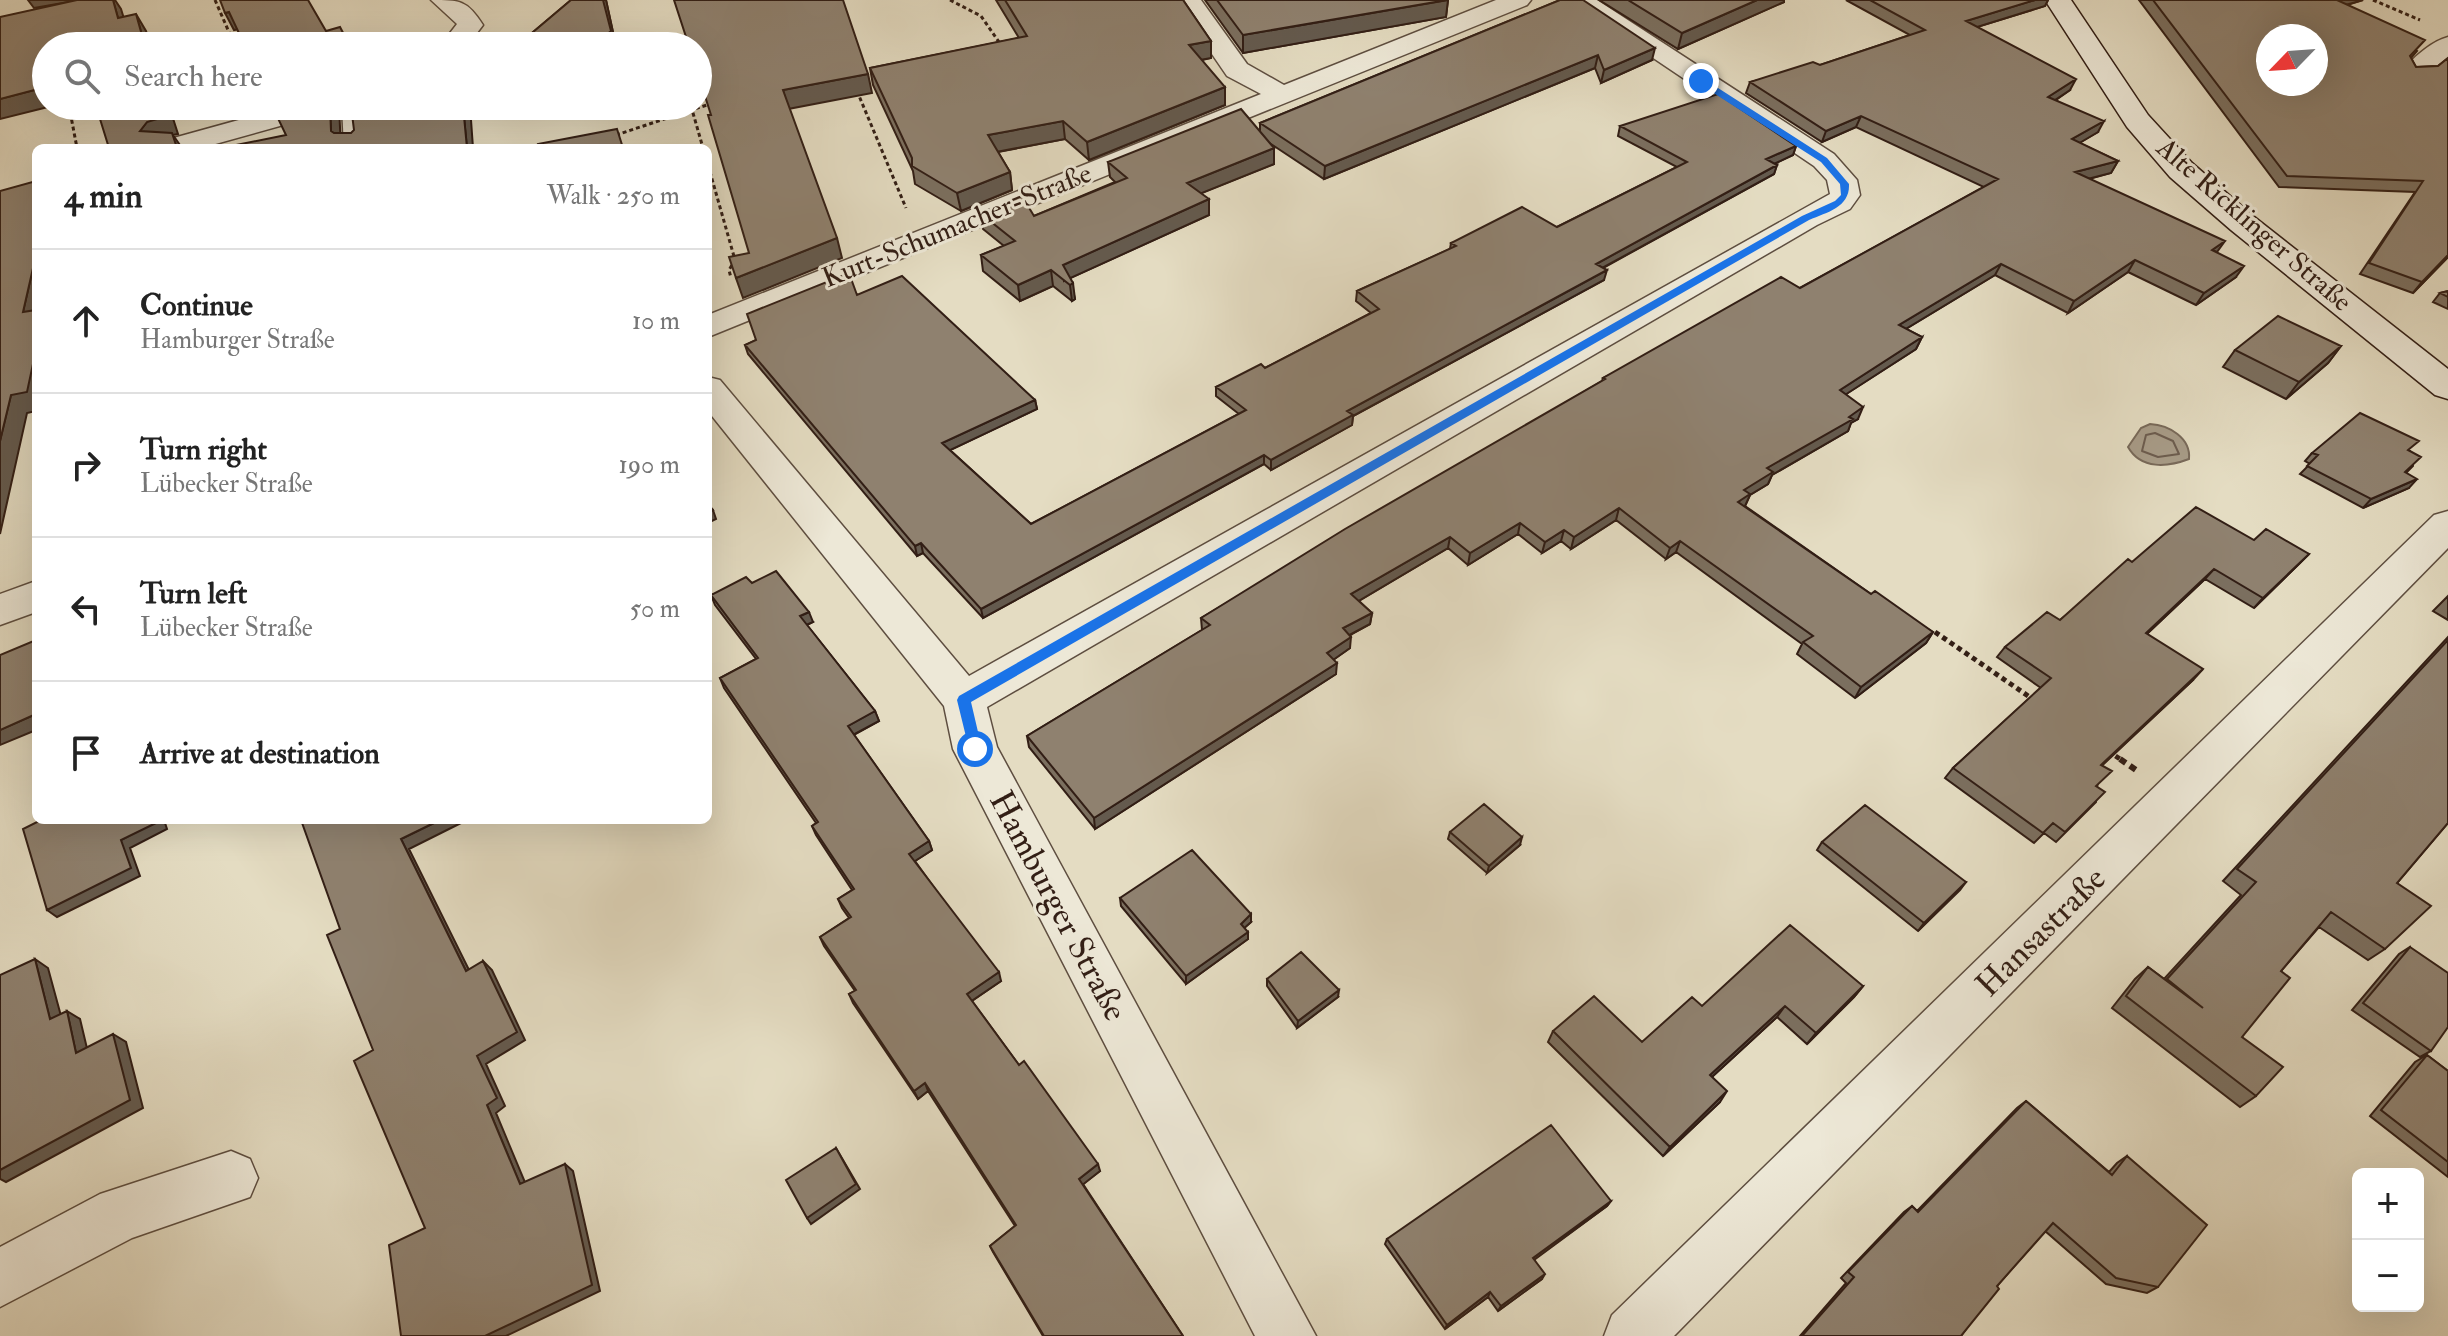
<!DOCTYPE html>
<meta charset="utf-8">
<style>
:root{--surface:#fff;--page:#f2f2f2;--text:#222;--muted:#767676;--line:#e0e0e0}
body{margin:0;font-family:"IM FELL Double Pica",serif;background:var(--page);color:var(--text)}
.controls{position:absolute;right:24px;bottom:24px;display:grid;overflow:hidden;border-radius:12px;box-shadow:0 8px 32px #0002}
.controls button{width:72px;height:72px;display:grid;place-items:center;padding:0;border:0;border-bottom:2px solid var(--line);background:var(--surface);color:var(--text);font:40px sans-serif}
.compass{position:absolute;left:2256px;top:24px;width:72px;height:72px;border-radius:50%;background:var(--surface);box-shadow:0 8px 32px #0002;rotate:245deg}
.stop{position:absolute;width:24px;height:24px;margin:-18px;border:6px solid #1a73e8;border-radius:50%;background:#fff}
.stop.end{background:#1a73e8;border-color:#fff;box-shadow:0 2px 8px #0008}
.list{margin:0;padding:0;list-style:none}
h2{display:flex;justify-content:space-between;align-items:center;height:104px;margin:0;padding:0 32px;font-size:34px}
h2 small{font-size:26px;font-weight:400;color:var(--muted)}
.list li{display:grid;grid-template-columns:52px 1fr auto;gap:24px;align-items:center;box-sizing:border-box;height:144px;padding:0 32px;border-top:2px solid var(--line)}
.list b{display:block;font-size:30px;white-space:nowrap}
.list p{margin:0;font-size:26px;white-space:nowrap;color:var(--muted)}
.list em{font-size:26px;font-style:normal;color:var(--muted)}
.icon{flex:none;width:44px;height:44px;fill:none;stroke:currentColor;stroke-width:2;stroke-linecap:round;stroke-linejoin:round}
.map{position:relative;flex:none;width:2448px;height:1336px;overflow:hidden}
.search{position:absolute;background:var(--surface);box-shadow:0 8px 32px #0002;left:32px;top:32px;width:680px;height:88px;display:flex;align-items:center;gap:20px;box-sizing:border-box;padding:0 28px;border-radius:44px;color:var(--muted);font-size:30px}
.panel{position:absolute;background:var(--surface);box-shadow:0 8px 32px #0002;left:32px;top:144px;width:680px;height:680px;border-radius:12px}
.map>svg:first-child{display:block}
</style>
<div class="map">
<svg width="2448" height="1336" viewBox="0 0 2448 1336">
<rect width="100%" height="100%" fill="#e4dcc2"/>
<filter id="stains"><feTurbulence type="fractalNoise" baseFrequency=".0025" numOctaves="4"/><feColorMatrix values="0 0 0 0 .2 0 0 0 0 .09 0 0 0 0 .02 0 0 0 .5 -.17"/></filter>
<radialGradient id="worn" r=".72"><stop offset=".6" stop-color="#630" stop-opacity="0"/><stop offset="1" stop-color="#630" stop-opacity=".3"/></radialGradient>
<path fill="#a79b87" stroke="#786959" stroke-width="2" d="M2150,424C2169,425 2191,438 2189,459C2168,467 2141,470 2128,447L2141,428Z"/>
<g fill="none" stroke-linecap="round" stroke-linejoin="round">
<path stroke="#6c5c4e" stroke-width="2" d="M2155,433L2173,441L2179,454L2158,457L2142,451L2146,435Z"/>
<g stroke="#5e4e40" stroke-width="3">
<path id="service" d="M342,106H356L360,148H344Z"/>
</g>
<g stroke="#5e4e40" stroke-width="3">
<path id="minor" d="M431,0C460,0 467,0 483,25L467,46H440L457,24Z
M1175,0H1201L1247,64L1284,85L1496,0H1531L1527,5L708,337V315L1261,94L1227,76Z
M1567,0H1597L1834,154L1857,180L1860,195L1850,209L1817,225L987,707L997,747L1316,1336H1255L953,749L944,706L708,411V377L720,380L969,676L1830,194L1827,180L1814,166Z
M2448,37V58L2428,75H2408L2405,69C2414,56 2433,41 2448,37Z
M289,106H334L330,112L201,148H155L159,142Z
M2448,511V548L1674,1336H1604L1612,1315L2434,515Z
M36,581V612L0,625V594Z
M231,1151L250,1159L258,1178L250,1197L132,1238L0,1307V1247L100,1194Z"/>
</g>
<g stroke="#321e15" stroke-width="3">
<path id="secondary" d="M2045,0H2071L2148,115L2192,163L2253,216L2448,369V399L2435,395L2231,230L2170,177L2127,127Z"/>
</g>
<path stroke="#321e15" stroke-width="3" stroke-dasharray="4 3" stroke-linecap="butt" d="M215,0L235,46
M950,0L981,16L1001,45
M2373,0L2420,20
M857,91L906,208
M69,106L77,148
M691,106L703,148
M616,135L713,103
M708,165L735,260L729,270L731,278"/>
<path stroke="#321e15" stroke-width="5" stroke-dasharray="5 4" stroke-linecap="butt" d="M1935,632L2034,700
M2108,751L2123,761"/>
<path stroke="#321e15" stroke-width="6" stroke-dasharray="7 5" stroke-linecap="butt" d="M2120,759L2136,770"/>
<use href="#service" fill="#ede8d7" fill-rule="evenodd"/>
<use href="#minor" fill="#ede8d7" fill-rule="evenodd"/>
<use href="#secondary" fill="#ede8d7" fill-rule="evenodd"/>
</g>
<path fill="#7b6f5f" stroke="#321e15" stroke-width="2" d="M571,0H606L616,46H530L526,38Z
M996,0H1183L1211,41V58L1202,60L1225,105L1089,160L1065,139L998,152L1010,172L1012,190L961,211L915,184L913,171L873,85L870,68L1019,38Z
M1205,0H1448L1446,17L1243,53Z
M1560,0L1652,60L1601,83L1595,68L1324,179L1271,144L1274,164L1201,193L1209,215L1070,278L1075,299L1072,301L1053,286L1020,301L983,271L981,255L1004,246L983,229L980,213L1034,216L1115,182L1110,177L1108,162L1260,130V123Z
M1599,0H1784V2L1678,49Z
M1846,0H2048L2045,6L1977,27L2070,90L2056,100L2098,132L2079,143L2118,161L2111,173L2089,179L2217,253L2236,277L2196,305L2128,272L2068,313L1995,275L1906,329L1922,337L1916,349L1846,394L1858,419L1851,423L1848,431L1772,475L1768,484L1750,495L1745,506L1871,594L1933,632L1926,643L1855,698L1797,654L1802,644L1676,552L1666,559L1616,520L1571,549L1561,541L1542,553L1518,534L1468,565L1448,548L1359,601L1372,613L1370,624L1350,635V648L1333,660L1336,674L1095,829L1029,747L1027,736L1202,630L1201,618L1602,381L1603,378L1800,288L1984,187L1856,127L1822,142L1746,93L1750,82L1820,65L1910,35Z
M2139,0H2363L2347,5L2417,51L2411,58L2416,67L2438,66L2448,58V257L2413,293L2360,274L2415,192L2279,187Z
M1620,126L1796,146L1793,155L1774,164L1777,165L1774,174L1603,268L1604,280L1353,416L1352,425L1271,470L1264,464L983,618L923,553L917,556L748,354L745,345L857,295L1035,400L1037,409L950,450L1031,524L1239,414L1216,396V387L1265,368L1371,313L1356,301L1357,291L1450,249L1451,243L1557,227L1677,167L1618,136Z
M2448,291V309L2433,302L2440,293Z
M2341,346L2328,363L2286,399L2223,367L2235,350Z
M2410,451L2413,466L2406,473L2409,488L2363,508L2300,474L2310,464L2305,461L2312,453Z
M2254,540L2309,554L2254,608L2205,579L2147,634L2193,680L2102,765L2097,787L2096,802L2056,842L2044,833L2034,843L1945,778L1953,768L2041,688L1997,657L2005,647L2060,620L2132,562Z
M752,583L813,622L807,625L875,711L879,721L854,735L929,841L932,850L915,861L1001,981L972,1001L1019,1065L1100,1171L1083,1184L1183,1336H1043L993,1252L990,1246L1015,1226L928,1091L918,1099L853,1003L849,994L855,991L824,946L820,937L849,918L842,908L838,899L852,890L816,835L812,826L816,823L724,688L720,678L756,659L715,605L711,595Z
M2448,596V620L2433,611Z
M2448,637V823L2397,883L2385,949L2368,960L2319,927L2281,971L2242,1037L2256,1096L2240,1107L2112,1008L2135,979L2148,967L2164,979L2241,895L2223,881Z
M1450,832L1520,845L1487,873L1448,839Z
M1822,842L1966,882L1918,931L1817,850Z
M1120,898L1251,922L1244,928L1248,939L1186,984L1121,906Z
M2410,947L2431,1051L2420,1057L2352,1010L2399,954Z
M1267,979L1338,997L1297,1028L1267,986Z
M1863,986L1854,997L1807,1044L1777,1017L1712,1077L1720,1102L1663,1156L1548,1042L1553,1031L1642,1042L1702,1006Z
M2427,1055L2448,1071V1177L2370,1116L2415,1062Z
M2026,1101L2109,1172L2117,1163L2127,1156L2158,1287L2147,1293L2106,1284L2045,1231L1997,1286L1961,1336H1800L1846,1283L1841,1278L1904,1212L1912,1206L1917,1211L2017,1108Z
M1611,1201L1607,1206L1534,1259L1542,1279L1498,1311L1488,1297L1445,1329L1385,1244L1387,1239Z"/>
<path fill="#645a4e" stroke="#321e15" stroke-width="2" d="M28,0H80L34,8Z
M113,0H115L121,9L129,35L118,18Z
M603,0H606L616,46H593Z
M1448,0L1446,17L1243,53V35Z
M1757,0H1784V2L1678,49L1682,33Z
M2035,0H2048L2045,6L1961,32L1966,21Z
M2335,0H2363L2328,10Z
M229,12L239,29L234,30L225,13Z
M136,14L146,31L151,46H145Z
M1211,41V58L1189,62V45Z
M1655,48L1652,60L1601,83L1604,70Z
M1598,55L1595,68L1324,179L1325,166Z
M868,74L872,93L788,109L783,90Z
M2076,79L2070,90L2043,108L2048,97Z
M46,87V106H52L0,119V99Z
M1225,87V105L1089,160L1087,142Z
M164,106H169L178,134L173,135L182,148H177L140,131L147,122Z
M330,106H339L341,148L331,131Z
M463,106H470L473,148H467Z
M1861,116L1856,127L1822,142L1826,131Z
M1063,121L1065,139L991,153L988,135Z
M2104,121L2098,132L2066,151L2072,139Z
M1796,146L1793,155L1763,169L1766,159Z
M1274,148V164L1187,199V183Z
M2118,161L2111,173L2068,184L2075,172Z
M1777,165L1774,174L1593,273L1596,264Z
M1010,172L1012,190L961,211L957,193Z
M1209,199V215L1064,281L1063,265Z
M837,238L842,258L743,298L736,278Z
M2225,241L2217,252L2212,250Z
M36,255V328L23,312Z
M2448,255V257L2413,293L2422,282Z
M2135,260L2128,272L2068,313L2074,301Z
M2001,264L1995,275L1894,336L1899,325Z
M2244,266L2236,277L2196,305L2204,293Z
M1051,270L1053,286L1020,301L1018,285Z
M1607,270L1604,280L1353,416L1352,425L1271,470V460L1347,411Z
M1073,283L1075,299L1072,301L1070,285Z
M1922,337L1916,349L1834,402L1840,390Z
M2341,346L2328,363L2286,399L2299,382Z
M36,350V411L27,413L0,534V441L11,395Z
M1035,400L1037,409L944,453L942,443Z
M1863,407L1858,419L1851,423L1848,431L1772,475L1768,484L1750,495L1745,506L1734,514L1744,490L1767,468Z
M1264,455V464L983,618L981,609Z
M2417,479L2409,488L2363,508L2371,499Z
M1619,508L1616,520L1571,549L1574,537Z
M713,510L716,519L708,523V512Z
M1520,523L1518,534L1468,565L1470,553Z
M1564,530L1561,541L1542,553L1545,542Z
M1450,537L1448,548L1350,606L1351,594Z
M1680,541L1676,552L1666,559L1670,548Z
M921,543L923,553L917,556L915,546Z
M2309,554L2299,564L2254,608L2263,598Z
M2214,569L2205,579L2137,643L2146,633Z
M809,612L813,622L804,626L800,616Z
M1372,613L1370,624L1342,639L1343,628Z
M1933,632L1926,643L1855,698L1861,687Z
M1351,637L1350,648L1326,665L1327,653Z
M1337,663L1336,674L1095,829L1094,818Z
M2203,669L2193,680L2092,775L2101,765Z
M875,711L879,721L851,736L848,726Z
M36,714V730L0,745V730Z
M158,820H164L167,829L130,848L140,876L57,917L47,910L121,840Z
M440,820H467L409,849L474,980L466,971L401,839Z
M1522,837L1520,845L1487,873L1489,866Z
M929,841L932,850L912,863L909,854Z
M1966,882L1960,890L1918,931L1924,923Z
M1251,914V922L1241,931V924Z
M1248,932V939L1186,984V976Z
M35,959L48,968L64,1027L50,1019Z
M483,961L492,970L525,1040L486,1064L505,1106L496,1113L529,1192L520,1184L487,1105L477,1056Z
M999,972L1001,981L970,1002L967,994Z
M1863,986L1854,997L1807,1044L1816,1033Z
M1339,990L1338,997L1297,1028L1298,1021Z
M1785,1006L1777,1017L1702,1086L1710,1075Z
M67,1011L80,1019L90,1061L76,1053Z
M113,1034L126,1042L143,1108L6,1182L0,1179V1170Z
M925,1083L928,1091L918,1099L914,1091Z
M1727,1091L1720,1102L1663,1156L1670,1147Z
M836,1148L860,1189L811,1224L807,1218Z
M565,1164L573,1171L600,1291L506,1336H485Z
M1098,1164L1100,1171L1081,1186L1079,1179Z
M1611,1201L1607,1206L1530,1263L1533,1258Z
M1545,1274L1542,1279L1498,1311L1501,1306Z
M1490,1292L1488,1297L1445,1329L1447,1325Z"/>
<path fill="#8f816f" stroke="#321e15" stroke-width="2" fill-rule="evenodd" d="M77,0H113L118,18L136,14L145,46H46V87L0,99V17Z
M220,0H308L326,31L340,27L350,46H245L229,12L225,13Z
M571,0H603L611,31L593,46L526,38Z
M674,0H843L868,74L783,90L837,238L736,278L729,257L749,253L708,115H711L698,74V46H689Z
M1005,0H1183L1211,41L1189,45L1225,87L1087,142L1063,121L988,135L1010,172L957,193L912,166V158L870,68L1027,36Z
M1217,0H1447L1243,35Z
M1560,0H1583L1655,48L1604,70L1598,55L1325,166L1260,123Z
M1628,0H1757L1682,33Z
M1870,0H2035L1966,21L2076,79L2048,97L2104,121L2072,139L2118,161L2075,172L2225,241L2212,250L2244,266L2204,293L2135,260L2074,301L2001,264L1899,325L1922,337L1840,390L1863,407L1849,417L1853,419L1767,468L1773,472L1744,490L1750,494L1738,502L1871,594L1875,591L1933,632L1861,687L1803,642L1813,636L1680,541L1670,548L1619,508L1574,537L1564,530L1545,542L1520,523L1470,553L1450,537L1351,594L1372,613L1343,628L1351,637L1327,653L1337,663L1094,818L1027,736L1210,625L1201,618L1345,529L1605,379L1603,378L1781,277L1800,288L1998,179L1861,116L1826,131L1750,82L1813,62L1820,65L1925,30Z
M2153,0H2337L2425,40L2410,56L2416,67L2438,66L2448,58V255L2422,282L2369,263L2423,181L2287,176ZM2268,36H2316V84H2268Z
M1718,94L1796,146L1766,159L1777,165L1596,264L1607,270L1347,411L1353,415L1271,460L1264,455L981,609L921,543L915,546L745,345L756,340L747,314L849,273L857,295L902,276L1035,400L942,443L1031,524L1246,410L1216,387L1261,364L1265,368L1379,309L1357,291L1456,246L1451,243L1522,207L1557,227L1687,162L1620,126Z
M96,106H164L167,116L147,122L140,131L172,133L177,148H109Z
M291,106H330L331,131L334,133H351L354,130L351,106H463L467,148H221L286,135L274,110Z
M1241,109L1274,148L1187,183L1209,199L1063,265L1073,283L1070,285L1051,270L1018,285L981,255L1015,241L980,213L1022,196L1034,216L1127,178L1108,162Z
M617,129L623,148H539L538,144Z
M36,181V255L23,312L36,310V350L27,392L11,395L0,441V191Z
M2448,291V297L2440,293Z
M2278,316L2341,346L2299,382L2235,350Z
M2360,413L2419,441L2408,450L2421,457L2405,472L2417,479L2371,499L2307,466L2318,455L2312,453Z
M708,504L713,510L708,512Z
M2196,507L2254,540L2266,529L2309,554L2263,598L2214,569L2146,633L2203,669L2101,765L2112,771L2096,786L2105,792L2065,832L2053,823L2043,833L1953,768L2051,678L2005,647L2047,612L2060,620L2128,559L2132,562Z
M776,571L809,612L800,616L875,711L848,726L929,841L909,854L999,972L967,994L1019,1065L1024,1061L1098,1164L1079,1179L1183,1336H1044L990,1246L1016,1225L925,1083L914,1091L849,994L856,990L820,937L851,917L838,899L854,889L812,826L818,822L720,678L758,658L711,595L746,577L752,583Z
M36,640V714L0,730V655Z
M2448,640V823L2397,883L2431,906L2385,949L2331,912L2281,971L2290,978L2242,1037L2283,1067L2256,1096L2126,996L2148,967L2203,1008L2167,979L2256,882L2237,869Z
M1484,804L1522,837L1489,866L1450,832Z
M1865,805L1966,882L1924,923L1822,842Z
M41,820H158V822L121,840L131,868L47,910L23,829Z
M301,820H440L401,839L466,971L483,961L517,1032L477,1056L497,1098L487,1105L520,1184L565,1164L592,1285L485,1336H401L389,1245L425,1228L354,1061L373,1050L327,935L340,929Z
M1192,850L1251,914L1241,924L1248,932L1186,976L1120,898Z
M1790,925L1863,986L1816,1033L1785,1006L1710,1075L1727,1091L1670,1147L1553,1031L1594,996L1642,1042L1692,997L1702,1006Z
M2410,947L2448,973V1027L2431,1051L2363,1003Z
M1301,952L1339,990L1298,1021L1267,979Z
M35,959L50,1019L67,1011L76,1053L113,1034L130,1100L0,1170V975Z
M2427,1055L2448,1071V1162L2381,1110Z
M2026,1101L2112,1175L2127,1156L2207,1225L2158,1287L2116,1278L2053,1223L1997,1286L1999,1289L1961,1336H1802L1854,1277L1848,1272L1912,1206L1918,1212Z
M1551,1125L1611,1201L1533,1258L1545,1274L1501,1306L1490,1292L1447,1325L1387,1239Z
M836,1148L856,1184L807,1218L786,1180Z"/>
<path fill="#1a73e8" d="M1698,79H1704L1827,158L1849,184C1850,207 1828,212 1809,220L971,702L982,749L975,754L970,753L957,700L959,696L1802,216L1835,201L1841,195L1840,184L1821,162L1698,83Z"/>
<g text-anchor="middle" dominant-baseline="central" stroke-width="6" stroke-linejoin="round" paint-order="stroke">
<g font-size="28" fill="#321e15" stroke="#ede8d7">
<text transform="translate(2254 225) rotate(41)">Alte Ricklinger Straße</text>
<text transform="translate(957 226) rotate(-22)">Kurt-Schumacher-Straße</text>
</g>
<g font-size="34" fill="#321e15" stroke="#ede8d7">
<text transform="translate(1058 906) rotate(62)">Hamburger Straße</text>
<text transform="translate(2041 932) rotate(-45)">Hansastraße</text>
</g>
</g>
<rect width="100%" height="100%" filter="url(#stains)"/>
<rect width="100%" height="100%" fill="url(#worn)"/>
</svg>
<div class="controls">
<button>+</button>
<button>−</button>
</div>
<svg class="compass" viewBox="-18 -18 36 36"><path d="M0-13l5 13h-10z" fill="#e53935"/><path d="M0 13l5-13h-10z" fill="#767676"/></svg>
<div class="stop" style="left:975px;top:749px"></div>
<div class="stop end" style="left:1701px;top:81px"></div>
<div class="search"><svg class="icon" aria-label="search" viewBox="0 0 24 24"><circle cx="10" cy="10" r="6"/><path d="M15 15l6 6"/></svg>Search here</div>
<section class="panel">
<h2>4 min<small>Walk · 250 m</small></h2>
<ul class="list">
<li><svg class="icon" aria-label="ahead" viewBox="0 0 24 24"><path d="M12 20V5M6 11l6-6 6 6"/></svg><div><b>Continue</b><p>Hamburger Straße</p></div><em>10 m</em></li>
<li><svg class="icon" aria-label="right" viewBox="0 0 24 24"><path d="M7 20v-9h11M14 6l5 5-5 5"/></svg><div><b>Turn right</b><p>Lübecker Straße</p></div><em>190 m</em></li>
<li><svg class="icon" aria-label="left" viewBox="0 0 24 24"><path d="M17 20v-9H6M10 6l-5 5 5 5"/></svg><div><b>Turn left</b><p>Lübecker Straße</p></div><em>50 m</em></li>
<li><svg class="icon" aria-label="arrive" viewBox="0 0 24 24"><path d="M6 21V4h12l-3 4 3 4H6"/></svg><div><b>Arrive at destination</b></div></li>
</ul>
</section>
</div>
